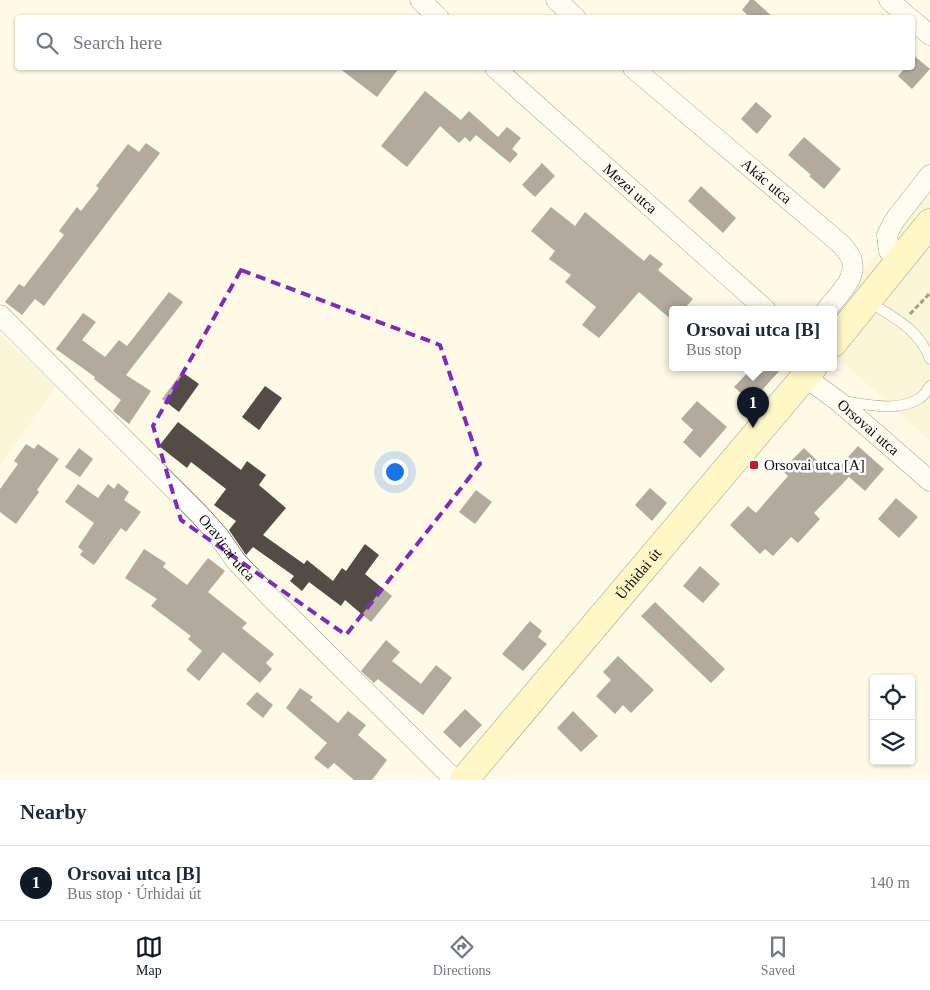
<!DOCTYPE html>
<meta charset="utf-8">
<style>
:root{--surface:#fff;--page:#f2f2f3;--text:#1f2937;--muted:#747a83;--line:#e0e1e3;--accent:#111827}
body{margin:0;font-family:"Times New Roman",serif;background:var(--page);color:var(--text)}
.controls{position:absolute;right:15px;bottom:15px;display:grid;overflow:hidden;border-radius:5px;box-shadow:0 1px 4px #0004}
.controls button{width:45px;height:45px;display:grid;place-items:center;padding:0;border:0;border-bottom:1px solid var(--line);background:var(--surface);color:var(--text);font:25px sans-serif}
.you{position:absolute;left:394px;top:471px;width:18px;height:18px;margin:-12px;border:4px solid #fff;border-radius:50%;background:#1a73e8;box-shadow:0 0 0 8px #1a73e833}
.badge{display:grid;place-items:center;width:32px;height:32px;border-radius:50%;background:var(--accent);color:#fff;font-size:16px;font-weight:700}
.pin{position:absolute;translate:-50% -41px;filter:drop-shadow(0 1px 2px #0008)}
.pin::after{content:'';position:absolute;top:26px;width:18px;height:15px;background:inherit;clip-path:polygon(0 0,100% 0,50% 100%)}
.popup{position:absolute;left:669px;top:306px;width:168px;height:65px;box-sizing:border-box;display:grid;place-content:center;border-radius:5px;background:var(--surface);filter:drop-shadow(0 1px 4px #0005);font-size:16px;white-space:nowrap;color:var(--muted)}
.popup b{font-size:19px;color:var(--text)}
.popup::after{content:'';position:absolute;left:50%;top:100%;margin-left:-10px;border:10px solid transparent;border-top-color:var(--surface)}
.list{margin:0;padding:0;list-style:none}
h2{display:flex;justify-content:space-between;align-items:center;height:65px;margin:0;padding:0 20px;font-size:21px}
h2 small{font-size:16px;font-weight:400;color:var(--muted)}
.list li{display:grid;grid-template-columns:32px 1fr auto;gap:15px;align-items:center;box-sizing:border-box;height:75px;padding:0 20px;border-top:1px solid var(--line)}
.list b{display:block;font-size:19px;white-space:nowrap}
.list p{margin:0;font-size:16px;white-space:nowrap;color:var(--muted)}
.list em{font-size:16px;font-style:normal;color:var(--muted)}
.icon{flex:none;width:28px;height:28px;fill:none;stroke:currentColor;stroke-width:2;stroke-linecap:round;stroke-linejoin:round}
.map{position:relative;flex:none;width:930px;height:780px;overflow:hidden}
.search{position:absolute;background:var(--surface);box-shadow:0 1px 4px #0004;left:15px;right:15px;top:15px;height:55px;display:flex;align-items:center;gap:12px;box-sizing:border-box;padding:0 18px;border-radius:5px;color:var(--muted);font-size:19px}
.sheet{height:140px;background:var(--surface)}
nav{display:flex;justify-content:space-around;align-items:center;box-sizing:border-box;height:70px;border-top:1px solid var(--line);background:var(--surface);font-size:14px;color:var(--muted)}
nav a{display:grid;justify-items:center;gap:2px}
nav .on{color:var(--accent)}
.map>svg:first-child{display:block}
</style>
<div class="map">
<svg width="930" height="780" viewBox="0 0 930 780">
<rect width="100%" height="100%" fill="#fffae6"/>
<path fill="#f5f1c7" d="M930,184V441L833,353V310Z
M0,334L56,386L0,466Z"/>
<path fill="#524b46" d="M750,0H754L774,18H751L742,10Z
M912,54L930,69L912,89L898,76L905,68H912Z
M339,68H399L377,97Z
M425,91L461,120L469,111L498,137L507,127L521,138L512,149L518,154L510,163L476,135L470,142L465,137L459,143L440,126L407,167L381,146Z
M756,102L772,116L757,134L741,119Z
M804,137L841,169L824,189L809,176L811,175L788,155Z
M146,143L160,153L44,306L35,299L22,315L5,302L19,284L24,287L64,235L59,231L77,207L81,211L99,188L96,186L128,144L139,152Z
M542,163L555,176L535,197L522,185Z
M701,186L736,218L723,233L688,201Z
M551,207L575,226L585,212L644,261L650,254L663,264L658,270L693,299L684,309H673V321L639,292L599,338L582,325L596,307L565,282L571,275L549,259L555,251L531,231Z
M169,292L183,302L126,375L151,391L129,424L113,411L121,400L94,379L95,377L56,349L83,313L96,322L82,340L105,357L119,340L127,346Z
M753,367H783L751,402L734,387Z
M182,372L199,384L179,412L162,399Z
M265,386L282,398L259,430L242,417Z
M697,401L727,427L700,458L683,442L693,430L681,419Z
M178,422L241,470L247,461L266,475L259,485L286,508L263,535L304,564L307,560L333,581L342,568L346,571L365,544L379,555L365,574L392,596L371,622L345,600L341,606L309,582L302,591L290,581L294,576L253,547L246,555L229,530L236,521L214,505L226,489L191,462L187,468L159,446Z
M26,444L34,449L38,444L59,459L37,490L39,492L16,524L0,512V489L18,464L14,461Z
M858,446L884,469L865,491L849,477L814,513L820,519L798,543L791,537L773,556L765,549L760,554L730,525L748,506L756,513L788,476L782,470L804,448L832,475Z
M79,448L93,459L80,477L65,467Z
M118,483L129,492L124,500L141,512L126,532L121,528L94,565L80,555L83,551L78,547L94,523L65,502L78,484L98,498L108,484L114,489Z
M650,488L667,503L652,521L635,505Z
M476,490L492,502L475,524L459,512Z
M896,498L918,517L899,538L878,519Z
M144,549L166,563L163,567L187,585L208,558L225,571L208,592L247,623L242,628L274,654L266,663L272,669L260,683L223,652L199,681L186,670L202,651L188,639L191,636L151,606L157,599L125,578Z
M700,566L720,584L703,603L683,586Z
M655,602L725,669L711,683L641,616Z
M530,621L542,631L538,637L547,644L523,671L502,654Z
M386,640L400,652L392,661L421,684L436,665L452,678L423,715L378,679L374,683L361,671Z
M618,656L654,690L631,713L623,705L615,714L596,696L611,680L603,672Z
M300,688L313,697L310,700L338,723L348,711L366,725L358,735L387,760L372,780H354L334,763L328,769L314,758L327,743L286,708Z
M257,692L273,705L263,718L246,704Z
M465,709L482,725L460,748L443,732Z
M573,711L598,736L581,752L557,728Z"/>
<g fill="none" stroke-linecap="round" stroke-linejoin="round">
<g stroke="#3d3d3d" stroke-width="11">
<path id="service" d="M868,301C894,318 918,328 930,359
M841,401C866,404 898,413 920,398C924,396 927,390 930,386"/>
</g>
<g stroke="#3d3d3d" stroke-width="21">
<g id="minor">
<path d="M420,0L439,18"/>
<path d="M556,0L576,18"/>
<path d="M889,0L909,18"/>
<path d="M912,20L930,35"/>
<path id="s1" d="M495,68L765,309"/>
<path id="s2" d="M633,68L842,245C845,249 849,253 851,258C859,277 838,295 827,309"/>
<path d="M900,261L889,251L887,235L894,221L930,175"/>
<path id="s3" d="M0,315L199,514L218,535L236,561L270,597L455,780"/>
<path id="s4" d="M805,377L838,401L930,481"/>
</g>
</g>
<g stroke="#2c2c2c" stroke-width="29">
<g id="secondary">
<path d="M833,343L930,223"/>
<path id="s5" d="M464,780L813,367"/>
</g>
</g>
<path stroke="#2c2c2c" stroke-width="3" stroke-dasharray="5 2.5" stroke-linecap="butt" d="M910,314L930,293"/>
<use href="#service" stroke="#fff" stroke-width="10"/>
<use href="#minor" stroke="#fff" stroke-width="20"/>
<use href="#secondary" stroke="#fff5a1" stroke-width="28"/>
</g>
<path d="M0 0H930V780H0ZM241,270L440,345L480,464L346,635L181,520L153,426Z" fill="#fffae6" fill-opacity=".55" fill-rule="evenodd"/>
<path fill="none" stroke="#7b2cbf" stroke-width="4" stroke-dasharray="10 6" stroke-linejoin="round" d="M241,270L440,345L480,464L346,635L181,520L153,426Z"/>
<rect fill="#bb2027" stroke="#fff" stroke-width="2" x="749" y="460" width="10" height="10" rx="2.5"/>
<g text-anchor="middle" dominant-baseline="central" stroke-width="5" stroke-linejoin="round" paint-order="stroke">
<g font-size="15" fill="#0a0a0a" stroke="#fff">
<text stroke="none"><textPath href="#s2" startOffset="175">Akác utca</textPath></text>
<text stroke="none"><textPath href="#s1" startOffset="181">Mezei utca</textPath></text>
<text stroke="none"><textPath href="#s4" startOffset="81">Orsovai utca</textPath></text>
<text stroke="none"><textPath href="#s3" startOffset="325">Oravicai utca</textPath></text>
<text stroke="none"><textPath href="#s5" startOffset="270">Úrhidai út</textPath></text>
</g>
<g font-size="15" fill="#0a0a0a" stroke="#fff" text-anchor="start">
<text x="764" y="465">Orsovai utca [A]</text>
</g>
</g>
</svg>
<div class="controls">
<button><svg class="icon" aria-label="locate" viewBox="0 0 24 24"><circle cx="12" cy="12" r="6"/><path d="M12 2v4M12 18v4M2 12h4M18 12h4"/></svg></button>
<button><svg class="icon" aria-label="layers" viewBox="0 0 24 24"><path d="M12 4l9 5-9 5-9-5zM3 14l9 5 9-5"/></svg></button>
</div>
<div class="you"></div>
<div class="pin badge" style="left:753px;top:428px">1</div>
<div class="popup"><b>Orsovai utca [B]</b>Bus stop</div>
<div class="search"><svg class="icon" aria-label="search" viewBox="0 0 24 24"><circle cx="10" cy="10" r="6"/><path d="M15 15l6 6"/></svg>Search here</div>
</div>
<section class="sheet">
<h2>Nearby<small></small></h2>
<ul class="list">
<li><span class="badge">1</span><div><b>Orsovai utca [B]</b><p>Bus stop · Úrhidai út</p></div><em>140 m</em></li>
</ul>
</section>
<nav>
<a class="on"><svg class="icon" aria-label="map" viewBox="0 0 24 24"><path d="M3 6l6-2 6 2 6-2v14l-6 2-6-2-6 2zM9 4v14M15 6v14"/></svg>Map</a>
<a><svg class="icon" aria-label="directions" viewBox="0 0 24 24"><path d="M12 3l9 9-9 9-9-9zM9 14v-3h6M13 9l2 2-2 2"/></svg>Directions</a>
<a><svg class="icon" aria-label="saved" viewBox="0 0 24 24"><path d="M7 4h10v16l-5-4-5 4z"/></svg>Saved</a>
</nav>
